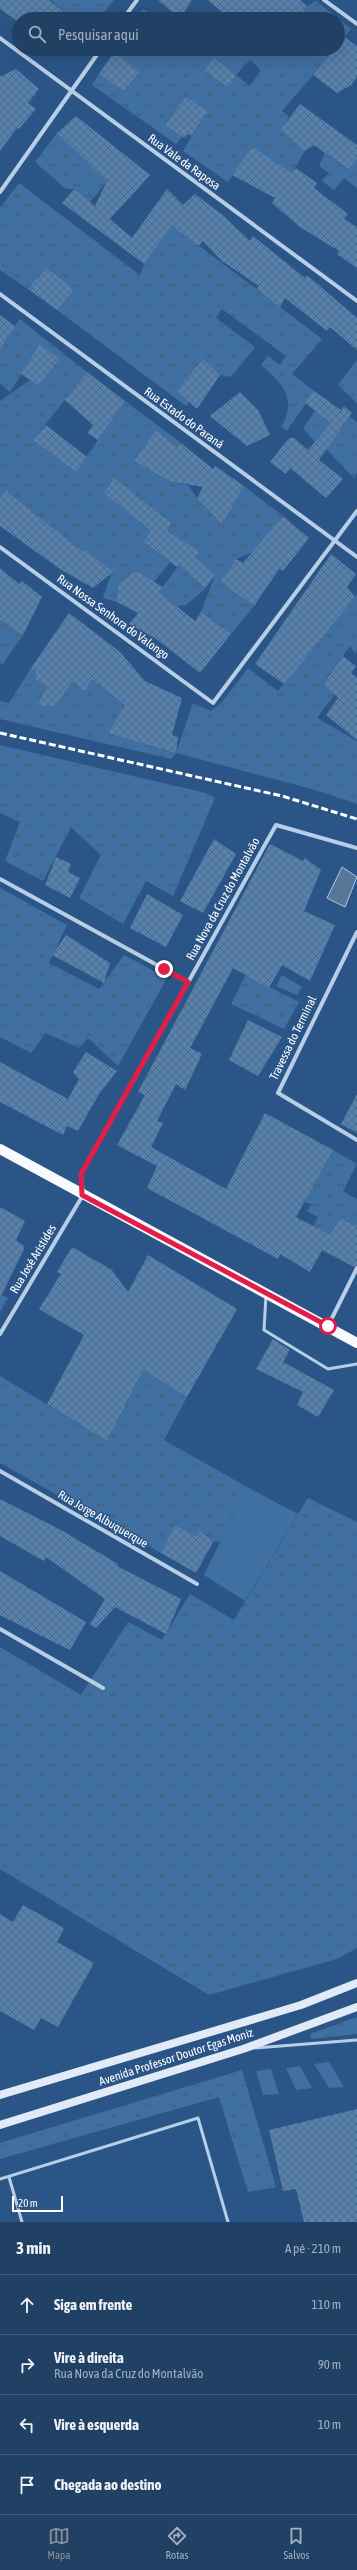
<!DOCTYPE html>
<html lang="pt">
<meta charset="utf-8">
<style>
:root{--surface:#204064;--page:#2d4b6d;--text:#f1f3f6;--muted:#a2afbf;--line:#3d5978;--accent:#8c9099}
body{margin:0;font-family:"Asap Condensed",sans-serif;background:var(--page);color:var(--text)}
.scale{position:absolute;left:12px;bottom:10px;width:51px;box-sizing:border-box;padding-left:4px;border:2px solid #fff;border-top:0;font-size:11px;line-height:14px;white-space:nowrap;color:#fff;-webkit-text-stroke:3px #2b5586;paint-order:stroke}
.stop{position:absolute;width:12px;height:12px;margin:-9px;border:3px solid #e11d48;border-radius:50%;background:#fff}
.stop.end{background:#e11d48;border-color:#fff;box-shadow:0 1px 4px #0008}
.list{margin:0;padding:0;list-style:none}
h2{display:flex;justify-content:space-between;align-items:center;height:52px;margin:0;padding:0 16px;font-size:17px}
h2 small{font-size:13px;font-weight:400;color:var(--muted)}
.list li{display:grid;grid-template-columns:26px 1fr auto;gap:12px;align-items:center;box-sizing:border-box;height:60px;padding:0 16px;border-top:1px solid var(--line)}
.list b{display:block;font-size:15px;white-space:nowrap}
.list p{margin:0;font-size:13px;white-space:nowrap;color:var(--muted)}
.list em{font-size:13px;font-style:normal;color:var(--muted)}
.icon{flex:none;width:22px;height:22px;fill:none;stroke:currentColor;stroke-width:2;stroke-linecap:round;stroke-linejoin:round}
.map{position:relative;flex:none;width:357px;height:2222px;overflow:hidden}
.search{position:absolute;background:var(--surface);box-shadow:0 4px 16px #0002;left:12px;right:12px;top:12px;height:44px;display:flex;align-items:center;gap:10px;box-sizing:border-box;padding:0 14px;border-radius:22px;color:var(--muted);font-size:15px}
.sheet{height:292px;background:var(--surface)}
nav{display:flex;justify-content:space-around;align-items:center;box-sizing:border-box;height:56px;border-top:1px solid var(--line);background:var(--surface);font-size:11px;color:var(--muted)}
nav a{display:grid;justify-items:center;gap:2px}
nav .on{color:var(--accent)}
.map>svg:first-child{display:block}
</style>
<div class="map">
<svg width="357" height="2222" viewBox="0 0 357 2222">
<defs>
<pattern id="grass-tufts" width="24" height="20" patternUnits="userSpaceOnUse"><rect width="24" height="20" fill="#406fa2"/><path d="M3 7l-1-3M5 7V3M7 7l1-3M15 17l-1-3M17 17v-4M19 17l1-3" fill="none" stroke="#475a6e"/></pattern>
<pattern id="building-cross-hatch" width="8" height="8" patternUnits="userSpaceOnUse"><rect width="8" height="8" fill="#5781af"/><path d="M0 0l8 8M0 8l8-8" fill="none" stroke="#526982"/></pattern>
</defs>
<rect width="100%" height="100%" fill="#2b5586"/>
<path fill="url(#grass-tufts)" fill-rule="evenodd" d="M51,0H114L99,19H73Z
M316,1L351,29L338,45V19H298L307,6Z
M143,9L157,19H137Z
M116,49H335L282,111L289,117L280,130L305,151L291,175L252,147L228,182L183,151L207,110L186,98L165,124L182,137L176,144L92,85L99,74L123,91L140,72L114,52ZM213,57L236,75L228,87L206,71ZM250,60L261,70L250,86L236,75Z
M57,133L107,181L90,202L74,189H66L35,162Z
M325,153L347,169L357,158V188L344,178L334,190L322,181L329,173L319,166Z
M19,183L140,275L144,264L172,225L322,339L292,374L314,391L287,431L281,427C298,399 282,383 261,365L268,356L280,365L286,356L222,309L216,318L255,347L231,377L220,375L203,359L178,391L189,402L186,406L57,310L74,289L48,268L28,289L0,270V208Z
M20,319L87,372L33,440L76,472L125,401L181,443L177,447L156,430L134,461L169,481L188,485L197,498L222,524L244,486L283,516L253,552L236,559L220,582L254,606L231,634L201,612L215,575L205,567L195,579L205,589L186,605L177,606L159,592L186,556L164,536L171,523L114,479L151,530L144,542L170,562L154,582L141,573L131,572L118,585L117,602L103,598L112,572H69L0,499V401L30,380L38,385L60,359L40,345L10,392L0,384V346Z
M357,360V403L338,385Z
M315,411L331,423L315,442L303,428Z
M350,417L357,422V473L354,478L326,449Z
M357,594V650L355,653L350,646L323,683L334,695L317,718L357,741V804L315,790L176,753L171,759L0,719V701L9,703L31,668L36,671V680L47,687L37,705L55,707L72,682L85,691L111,645L122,654L101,686L125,705L108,733L176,753L193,703L211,711L223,701L248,668L278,691Z
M0,620L23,635L2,665L0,662Z
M0,745L206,793L215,798L173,896L146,881L123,924L79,898L101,855L71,827L43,881L5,861L20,822L0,813Z
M0,888L67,925L49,963L99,989L124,955L167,978L118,1066L88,1038L79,1048L46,1033L31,1053L0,1037Z
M246,975L299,1002L284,1029L231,1004Z
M333,1150L357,1164L343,1191L357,1199V1226L339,1218L325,1243L313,1226L318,1217L307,1211L312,1204L304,1202Z
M0,1294L8,1298L0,1312Z
M143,1370L187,1397L164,1440L247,1487L221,1541L213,1542L200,1532L197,1537L175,1525L161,1553L0,1463V1376L107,1441Z
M308,1498L357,1522V1948L337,1959L209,1995L0,1869V1647L81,1695L128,1622L162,1640L190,1594L234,1620Z
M357,2017V2034L312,2039L310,2034Z
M242,2070L276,2187L248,2192L219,2097L0,2159V2143Z"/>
<path fill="#406fa2" d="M282,975L302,987L297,995L276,986Z
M247,1487L298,1514L245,1601L204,1575Z
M329,2062L344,2087L329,2088L314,2064Z
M300,2066L312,2088L296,2090L286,2068Z
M271,2069L279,2094L263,2095L256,2071Z"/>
<path fill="#597698" stroke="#abc9e7" d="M342,867L357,877L345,907L327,898Z"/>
<path fill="url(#building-cross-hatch)" d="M0,0H49L73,19H19V22L0,9Z
M158,0H192L180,19Z
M208,0H300L307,6L298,19H230Z
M345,37L357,46V77L351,85L337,93L313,75L335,49H338V45Z
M114,52L140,72L123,91L99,74Z
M213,57L236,75L228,87L205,71Z
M16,69L39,89L28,103L36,109L19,129L17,128L0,151V77Z
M186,97L208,111L191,136L188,134L184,138L165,125Z
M300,104L357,145V158L348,169L314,145L305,151L280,130Z
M76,116L150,175L110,219L132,238L167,189L183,205L195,194L225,217L250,241L253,236L305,278L307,275L357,318V350L330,327L327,331L285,298L280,307L257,289L259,286L222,261L203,241L198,246L172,225L144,264L62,203L74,189L95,206L107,181L57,133Z
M252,147L292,173L296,168L317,183L314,188L348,214L344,219L357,227V268L337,254L339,251L300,227L272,203L275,198L232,175Z
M47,268L74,289L57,310L28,289Z
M0,315L15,326L0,349Z
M40,344L60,359L38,385L21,374Z
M203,359L220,375L197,409L177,391Z
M87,372L125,401L98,440L87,433L93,425L65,400Z
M314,391L341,410L344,406L352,413L319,460L343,479L326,498L290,468L286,474L270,462L289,438H294L308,450L331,423L305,403Z
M240,392L258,410L270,435L247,446L210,416Z
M46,425L87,457L76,472L33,440Z
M156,430L177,447L181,443L213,469L215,466L244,486L222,524L197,498L203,487L169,481L134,461Z
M114,478L171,523L167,531L199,552L195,558L215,575L205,589L180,564L177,567L144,542L151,530L104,493Z
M6,491L83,552L85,550L113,572L93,588L60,569L0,526V499Z
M283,516L309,538L283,571L279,569L254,606L220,582L236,559L243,563Z
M331,554L356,574L347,587L355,597L284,684L255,664Z
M0,568L19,584L22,581L42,597L23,635L0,620Z
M132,572L141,573L162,587L159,592L195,621L201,612L231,634L200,673L155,638L129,624L138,613L117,602L118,585Z
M69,613L120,652L145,681L182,698L172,735L178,737L176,753L108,733L125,705L92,679L85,691L72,682L55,707L37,705L47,687L36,680V671L31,668Z
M343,656L356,666L351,673L357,678V740L326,715L338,698L323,684Z
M214,839L236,854L203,913L180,901Z
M270,844L303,861L305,858L321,870L304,911L335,925L310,981L282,965L269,988L233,968L190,1048L202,1054L185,1090L176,1084L157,1121L163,1123L151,1147L226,1189L265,1113L333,1150L296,1217L330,1235L339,1218L357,1226V1265L354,1267L322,1250L310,1272L280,1254L278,1259L147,1188L157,1166L117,1145L145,1095L138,1092Z
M56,857L71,864L68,872L80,878L70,898L45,885Z
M147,894L183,915L166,947L130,928Z
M66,935L110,963L104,983L52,955Z
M248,1020L282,1037L258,1076L229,1060Z
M86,1052L117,1071L99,1094L78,1131L67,1126L63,1135L0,1102V1062L68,1099L79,1079L73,1072Z
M357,1094V1133L341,1124Z
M0,1207L25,1221L16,1240L25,1247L0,1298Z
M72,1247L112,1270L128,1292L148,1255L237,1309L187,1397L143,1370L107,1441L47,1404L84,1335L39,1309L61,1274L57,1272Z
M273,1339L290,1350L283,1362L334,1390L318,1417L297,1405L303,1392L256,1369Z
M0,1499L61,1530L118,1564L117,1566L181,1599L166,1634L115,1607L96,1628L90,1624L105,1599L46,1557L44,1561L0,1536Z
M175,1525L197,1537L200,1531L213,1542L196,1573L161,1553Z
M0,1571L86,1622L70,1650L0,1615Z
M23,1905L64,1928L57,1942L94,1963L58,2027L41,2018L34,2030L0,2011V1914L13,1922Z
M357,2109V2222H304L296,2189L283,2191L269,2130Z"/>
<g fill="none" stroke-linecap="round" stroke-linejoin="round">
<path stroke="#b7cee7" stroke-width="3" d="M266,1295L264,1330L328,1369L357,1364
M255,2048L357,2040
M9,2177L22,2222
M0,2179L198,2118L228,2222"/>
<path stroke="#b7cee7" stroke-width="4" d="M324,0L357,24
M123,19L137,0
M0,38L357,301
M0,192L101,49
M0,294L357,557
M0,547L213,703L357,511
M0,879L188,982
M357,932L278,1093L357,1140
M328,1326L357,1268
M0,1334L83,1195L81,1174L276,825L357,848
M0,1471L197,1584
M0,1629L103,1688"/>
<path stroke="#e0ebf7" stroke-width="8" d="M0,2095L301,2005L357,1983
M0,2125L243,2049L357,2007"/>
<path stroke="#f8fafe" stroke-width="10" d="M0,1149L357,1343"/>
<path stroke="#fff" stroke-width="3" stroke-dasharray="7 3" stroke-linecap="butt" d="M0,733L282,796L357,819"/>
</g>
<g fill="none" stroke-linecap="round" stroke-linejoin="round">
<path stroke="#e11d48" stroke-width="5" d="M164,969L188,982L81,1174L82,1195L328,1326"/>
</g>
<g text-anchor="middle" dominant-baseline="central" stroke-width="3" stroke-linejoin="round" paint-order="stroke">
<g font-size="12" fill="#fff" stroke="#2b5586">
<text transform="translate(184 162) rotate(36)">Rua Vale da Raposa</text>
<text transform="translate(184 418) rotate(36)">Rua Estado do Paraná</text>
<text transform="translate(113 617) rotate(36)">Rua Nossa Senhora do Valongo</text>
<text transform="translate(223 899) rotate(-61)">Rua Nova da Cruz do Montalvão</text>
<text transform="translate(293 1038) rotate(-64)">Travessa do Terminal</text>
<text transform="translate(33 1259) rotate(-59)">Rua José Aristides</text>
<text transform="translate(103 1519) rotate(30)">Rua Jorge Albuquerque</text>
<text transform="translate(176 2057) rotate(-18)">Avenida Professor Doutor Egas Moniz</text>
</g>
</g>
</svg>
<div class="scale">20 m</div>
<div class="stop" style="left:328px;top:1326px"></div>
<div class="stop end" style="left:164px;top:969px"></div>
<div class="search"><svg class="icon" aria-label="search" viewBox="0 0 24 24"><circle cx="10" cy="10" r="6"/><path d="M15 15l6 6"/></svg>Pesquisar aqui</div>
</div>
<section class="sheet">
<h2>3 min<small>A pé · 210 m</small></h2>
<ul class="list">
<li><svg class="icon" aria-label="ahead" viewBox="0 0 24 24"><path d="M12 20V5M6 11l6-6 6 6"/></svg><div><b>Siga em frente</b></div><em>110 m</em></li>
<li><svg class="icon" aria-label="right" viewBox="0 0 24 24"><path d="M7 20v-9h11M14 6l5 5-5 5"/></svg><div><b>Vire à direita</b><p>Rua Nova da Cruz do Montalvão</p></div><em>90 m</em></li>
<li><svg class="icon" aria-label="left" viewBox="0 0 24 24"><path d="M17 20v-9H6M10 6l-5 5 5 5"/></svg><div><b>Vire à esquerda</b></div><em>10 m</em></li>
<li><svg class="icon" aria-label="arrive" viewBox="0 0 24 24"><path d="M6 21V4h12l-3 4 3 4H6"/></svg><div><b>Chegada ao destino</b></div></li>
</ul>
</section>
<nav>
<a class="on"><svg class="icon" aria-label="map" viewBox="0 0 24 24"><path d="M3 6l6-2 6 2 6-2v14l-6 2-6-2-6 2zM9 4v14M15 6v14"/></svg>Mapa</a>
<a><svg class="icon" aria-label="directions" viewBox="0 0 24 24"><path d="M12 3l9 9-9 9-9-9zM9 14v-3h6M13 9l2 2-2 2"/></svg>Rotas</a>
<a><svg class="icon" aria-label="saved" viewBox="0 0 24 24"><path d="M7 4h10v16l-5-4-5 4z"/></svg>Salvos</a>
</nav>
